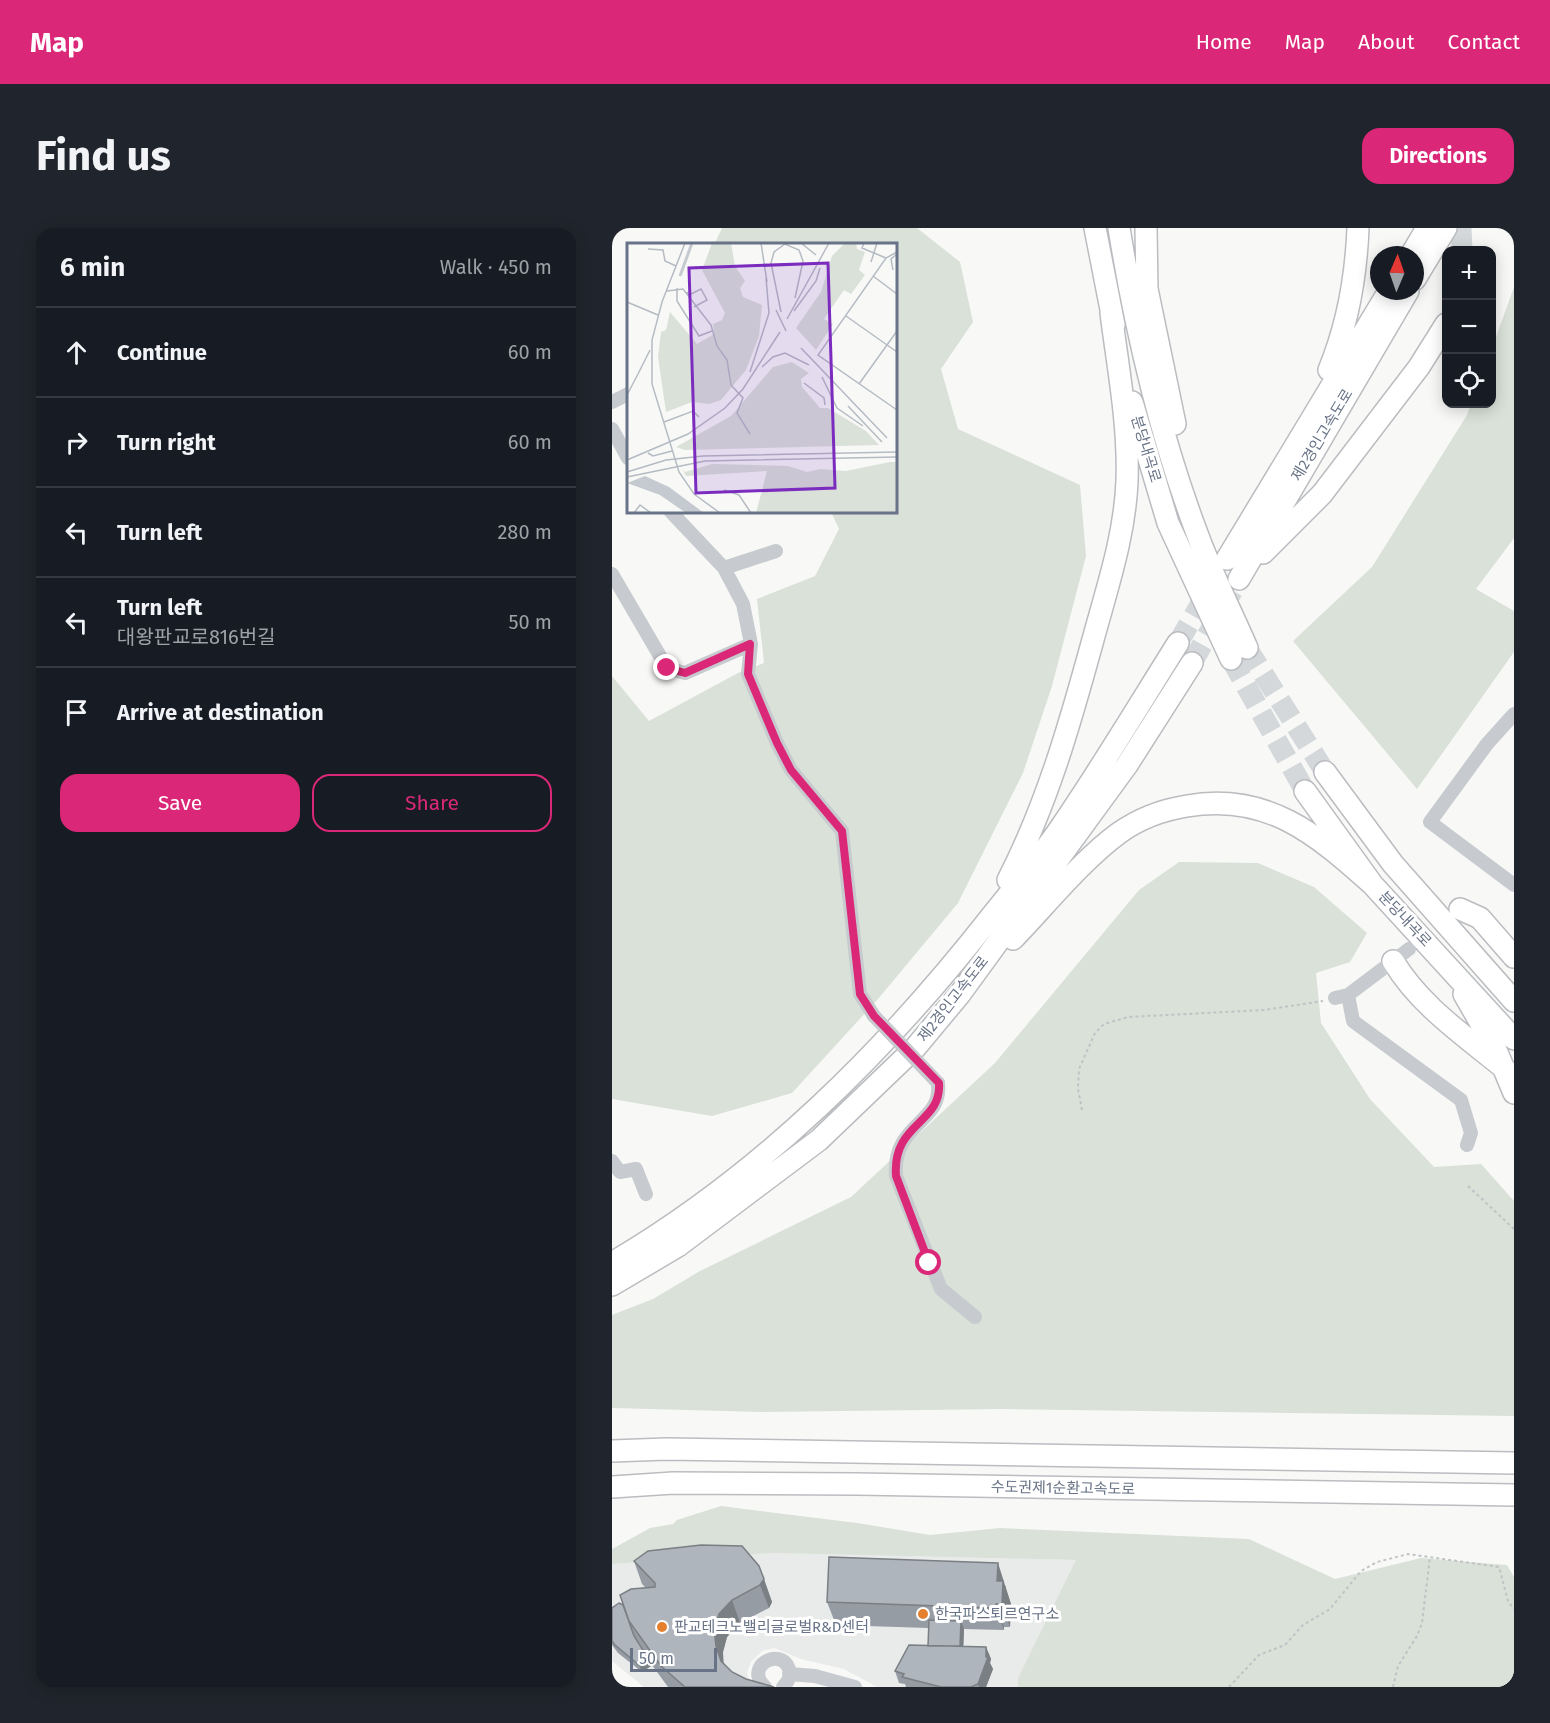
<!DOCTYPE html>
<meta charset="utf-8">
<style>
:root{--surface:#171b24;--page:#20242c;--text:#f1f3f6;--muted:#9ea1a6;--line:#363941;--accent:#db2777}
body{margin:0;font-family:"Fira Sans","Noto Sans KR",sans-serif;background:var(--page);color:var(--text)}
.controls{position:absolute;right:18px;top:18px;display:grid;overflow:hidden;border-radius:12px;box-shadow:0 3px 15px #0003}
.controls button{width:54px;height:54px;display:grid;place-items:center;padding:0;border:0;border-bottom:2px solid var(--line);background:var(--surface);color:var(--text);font:30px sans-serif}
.compass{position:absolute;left:758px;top:18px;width:54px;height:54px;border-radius:50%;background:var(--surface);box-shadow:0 3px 15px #0003;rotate:2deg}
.scale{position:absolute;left:18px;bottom:15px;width:87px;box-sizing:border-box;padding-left:6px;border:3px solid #687387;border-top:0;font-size:16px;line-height:21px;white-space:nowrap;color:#687387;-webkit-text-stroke:4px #fff;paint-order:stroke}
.stop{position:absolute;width:18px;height:18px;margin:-14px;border:4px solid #db2777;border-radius:50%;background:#fff}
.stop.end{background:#db2777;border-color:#fff;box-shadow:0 2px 6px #0008}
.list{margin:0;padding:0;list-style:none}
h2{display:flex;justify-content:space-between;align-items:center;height:78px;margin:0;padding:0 24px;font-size:26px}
h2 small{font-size:20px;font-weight:400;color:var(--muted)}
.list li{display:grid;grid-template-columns:39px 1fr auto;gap:18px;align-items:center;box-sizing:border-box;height:90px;padding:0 24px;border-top:2px solid var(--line)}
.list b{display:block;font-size:22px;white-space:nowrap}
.list p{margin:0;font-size:20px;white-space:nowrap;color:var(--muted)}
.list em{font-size:20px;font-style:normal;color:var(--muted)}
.actions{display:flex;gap:12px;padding:18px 24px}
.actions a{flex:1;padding:14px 0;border:2px solid var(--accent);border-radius:18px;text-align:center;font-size:21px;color:var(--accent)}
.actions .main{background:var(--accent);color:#fff}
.icon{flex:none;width:33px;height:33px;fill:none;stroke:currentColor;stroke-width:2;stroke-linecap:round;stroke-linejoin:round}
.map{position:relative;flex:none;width:902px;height:1459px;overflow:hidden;border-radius:18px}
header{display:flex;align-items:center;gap:36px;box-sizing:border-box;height:84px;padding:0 30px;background:var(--accent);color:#fff}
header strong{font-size:28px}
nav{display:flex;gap:33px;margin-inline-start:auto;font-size:21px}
.intro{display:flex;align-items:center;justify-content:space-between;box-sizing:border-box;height:144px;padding:0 36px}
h1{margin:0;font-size:42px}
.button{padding:15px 27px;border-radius:18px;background:var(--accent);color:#fff;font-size:21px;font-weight:700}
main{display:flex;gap:36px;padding:0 36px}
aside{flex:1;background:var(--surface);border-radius:18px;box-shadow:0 3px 15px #0003}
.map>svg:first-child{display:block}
</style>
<header>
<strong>Map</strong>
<nav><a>Home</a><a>Map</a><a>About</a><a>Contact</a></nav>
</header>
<div class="intro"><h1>Find us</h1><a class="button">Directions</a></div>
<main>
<aside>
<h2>6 min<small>Walk · 450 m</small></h2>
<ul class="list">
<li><svg class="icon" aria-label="ahead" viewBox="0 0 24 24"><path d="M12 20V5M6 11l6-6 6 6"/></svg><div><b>Continue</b></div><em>60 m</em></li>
<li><svg class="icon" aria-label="right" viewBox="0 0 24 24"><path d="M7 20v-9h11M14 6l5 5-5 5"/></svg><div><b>Turn right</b></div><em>60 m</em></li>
<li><svg class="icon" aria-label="left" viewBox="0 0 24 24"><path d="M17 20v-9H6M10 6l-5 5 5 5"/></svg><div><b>Turn left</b></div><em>280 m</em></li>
<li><svg class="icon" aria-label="left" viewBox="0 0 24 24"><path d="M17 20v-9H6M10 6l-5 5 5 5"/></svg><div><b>Turn left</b><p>대왕판교로816번길</p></div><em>50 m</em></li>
<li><svg class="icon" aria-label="arrive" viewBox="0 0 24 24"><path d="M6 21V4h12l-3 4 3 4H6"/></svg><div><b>Arrive at destination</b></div></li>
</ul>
<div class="actions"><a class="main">Save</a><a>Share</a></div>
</aside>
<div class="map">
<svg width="902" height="1459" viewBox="0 0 902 1459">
<rect width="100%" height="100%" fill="#f8f9f7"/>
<path fill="#e9eaea" d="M161,1325L465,1332L406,1450V1459H265L232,1441L189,1431L162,1420L150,1423L139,1434L135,1445L139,1459H32L0,1433V1336Z"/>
<path fill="#d9e1d8" d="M110,0H305L348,34L361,94L329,141L346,201L468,257L474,328L440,458L411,545L346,675L266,771L180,865L100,888L0,871V448L37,493L126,445L152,435L145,371L203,348L227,301L219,284H284V16H96L104,13Z
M902,59V310L864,361L902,383V424L805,561L681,413L760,339L855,187L859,176H879L880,120Z
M567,634L646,635L702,659L755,705L738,734L704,745L709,795L758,871L822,939L869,936L902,973V1188L390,1181L150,1184L0,1180V1087L41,1071L88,1043L239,969L383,835L527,662Z
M109,1278L245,1295L318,1307L388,1300L637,1311L723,1351L809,1330L895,1337L902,1349V1459H406V1450L464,1332L161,1325L0,1336V1321L38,1300L61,1296L65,1292Z"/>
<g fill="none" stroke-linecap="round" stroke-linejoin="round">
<path stroke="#d4d8db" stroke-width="21" stroke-dasharray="21 10" stroke-linecap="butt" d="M849,0L850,22
M566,415L599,358
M635,420L713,544
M619,431L693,563
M580,435L627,351"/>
<g stroke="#babcc0" stroke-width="24">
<path id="highway" d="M483,0L502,97
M507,0C524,105 548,208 586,308C600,346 619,383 635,420
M534,0L535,61L563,196
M799,27L815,0
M803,51L834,0
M717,142C736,96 744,50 746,0
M520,174L556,295L619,431
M651,325L710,266L807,139L834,96
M615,331L777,63
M627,351L796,63
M713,544L781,636L902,773
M693,563L760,656L902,811
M396,652C436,574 459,492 482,408C496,357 513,306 515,253C517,197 506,140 499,85
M848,681L868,690L902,729
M401,711C433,678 470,632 507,605C528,590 550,582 575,578C655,564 704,606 760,656
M781,733C808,778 853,808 893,841
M852,766L884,822L902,865
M0,1035C151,946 274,823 382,685C404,657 429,629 449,599C490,539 527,477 566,415
M0,1057L66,1018L207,912L303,820L348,766L515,537L580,435
M0,1223L54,1221L902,1235
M0,1259L61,1255L245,1256L902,1267"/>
</g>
<path stroke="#c1c2c5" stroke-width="2" stroke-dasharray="3 3" stroke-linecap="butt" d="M470,882L466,861L467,841L483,805L492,796L516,789L652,782L711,773
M856,958L902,1001
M617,1459L647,1427L673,1417L691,1397L718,1381L749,1343L765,1334L796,1326L887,1339L896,1373L902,1381
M781,1459L786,1438L805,1408L810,1395L818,1329"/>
<path stroke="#c7cace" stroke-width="14" d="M0,174L16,166
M0,201L16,230
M59,284L112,340L131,376L139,416L136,446L165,515L179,542L230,603L248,766L262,788
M112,340L164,323
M0,346L55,440L73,445L139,416
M902,486L875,516L818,594L902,657
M736,767L797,721
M723,770L736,767L741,793L849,872L859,905L855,917
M326,855C331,896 280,894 284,948L329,1061L363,1089
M0,933L8,944L24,941L34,966
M177,1446L203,1448L243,1459
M153,1459C131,1438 169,1418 177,1441C179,1449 176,1454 171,1459"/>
<use href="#highway" stroke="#fff" stroke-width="21"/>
<path stroke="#c7cace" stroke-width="14" d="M262,788L326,855"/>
</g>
<path fill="#969ca3" d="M22,1333L147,1338L160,1374L157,1380L128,1395L115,1409L111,1424V1435L120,1444L134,1451L162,1459H56L37,1433L39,1438L30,1444L6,1425L0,1417V1380L11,1377L34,1360L30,1356Z
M394,1358V1361L399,1376L398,1399H392V1402L352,1401L351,1418L374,1419L379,1431L378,1435L381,1441L374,1459H294L293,1456L287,1455L283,1443L316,1418V1400L224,1397L215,1374Z"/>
<path fill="#7a7f84" d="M386,1335L399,1376L398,1399L390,1376L385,1353Z
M152,1351L160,1374L157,1380L148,1357Z
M120,1372L128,1395L115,1409L111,1424L112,1441L104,1418L102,1401L107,1386Z
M384,1376L392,1399V1402L384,1380Z
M349,1393L352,1401L351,1430L348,1422Z
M374,1419L379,1431L378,1435L381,1441L374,1459H367L366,1456L374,1429Z
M36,1430L39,1438L30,1444L27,1437Z"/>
<path fill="#afb5bd" stroke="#7a7f84" stroke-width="1.5" d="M89,1317L130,1318L147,1338L152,1351L148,1357L120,1372L107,1386L102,1401L104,1418L109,1433L120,1444L134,1451L162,1459H73L49,1438L17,1393L8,1367L19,1361L43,1359V1355L22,1333L36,1323Z
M217,1329L386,1335L385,1353H391L390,1376H384V1380L215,1374Z
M7,1375L11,1377L22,1408L36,1430L27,1437L3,1417L0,1413V1380Z
M317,1392L349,1393L348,1418H316Z
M297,1417L374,1419V1429H376L366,1456L359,1459H329L290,1449L292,1446L283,1443Z"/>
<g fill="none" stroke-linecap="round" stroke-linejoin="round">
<path stroke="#db2777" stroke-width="8" d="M55,440L73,445L138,416L136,446L165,515L179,542L230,603L248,766L262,788L327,855C330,896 280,894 284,948L317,1035"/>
</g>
<g fill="#e37f2d" stroke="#fff" stroke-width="2">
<circle cx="311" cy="1386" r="6"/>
<circle cx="50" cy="1399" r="6"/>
</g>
<g text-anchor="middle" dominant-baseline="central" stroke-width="6" stroke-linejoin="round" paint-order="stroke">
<g font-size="15" fill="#687387" stroke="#fff">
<text transform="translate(710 207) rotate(-59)">제2경인고속도로</text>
<text transform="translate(534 221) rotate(73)">분당내곡로</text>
<text transform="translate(793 691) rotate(47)">분당내곡로</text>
<text transform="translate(341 771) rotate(-52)">제2경인고속도로</text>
<text transform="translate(451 1260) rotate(1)">수도권제1순환고속도로</text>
</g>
<g font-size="15" fill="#687387" stroke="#fff" text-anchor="start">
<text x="323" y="1386">한국파스퇴르연구소</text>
<text x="62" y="1399">판교테크노밸리글로벌R&amp;D센터</text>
</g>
</g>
<g transform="translate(15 15)">
<rect width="270" height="270" fill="#f8f9f7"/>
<path d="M85,0H104L108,23L118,38L113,45L116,54L135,62L132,93L119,127L94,157L82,161L65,159L39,169L31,114L34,89L39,87L43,69L70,101L87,91L86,81L95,77L98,70L75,27ZM218,0H229L230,6L238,9L232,27L238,32L224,51L217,47L197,76L206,81L189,107L169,85L194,49L205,13ZM165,119L182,130L174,136L175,144L193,165H201L239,188L252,202L58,207L49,204L104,173L146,124ZM263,219H270V270H129L140,228L59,233L55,225L58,229L85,221L161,223L180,229L193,226L219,228Z" fill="#d9e1d8"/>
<path d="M18,233L42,244L77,270H59L33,252L0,240Z" fill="#c4cad0"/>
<path fill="none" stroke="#c4cad0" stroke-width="3" d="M53,33L65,0"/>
<path fill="none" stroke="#b5bbc3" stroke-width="1.5" d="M58,0L35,59L25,97V141L52,229L67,251L93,270M134,0L140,39M174,0L189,12M237,0L235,5L259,15M21,6L36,7L38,18L49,23M270,9L259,15L191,112L270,167M244,19L250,0M266,27L264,16L270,11M246,33L270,51M50,45V58L72,93L85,88M40,48L56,46L84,82L90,103L100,117L104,142L116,155L110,170L123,191M60,49L62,52L74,46L80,57L67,64M0,59L31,72M149,67L159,88M167,68L189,38L193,25M154,69L144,20L147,9L158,1L172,7L176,18L168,55M219,73L270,109M160,76L202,0M174,105L260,195M135,124L146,114L158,110L182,122M123,129L142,70L139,35M11,131L23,107M195,134L210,165L236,183M177,140L197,155L198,162M232,141L270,88M0,152L11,131M221,163L255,199M37,179L66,168L72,174M21,210L26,213L45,208M0,217L61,191L98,165L116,146L153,89M0,229L39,217L76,213L270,209M0,234L78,218L270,214M97,247L112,252L124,270M7,270L13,262L24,270"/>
<path fill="#7b2cbf" fill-opacity="0.15" stroke="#7b2cbf" stroke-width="3" d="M201,20L208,245L69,250L62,25Z"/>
<rect width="270" height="270" fill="none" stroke="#687387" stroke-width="3"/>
</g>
</svg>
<div class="controls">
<button>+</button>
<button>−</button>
<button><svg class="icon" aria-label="locate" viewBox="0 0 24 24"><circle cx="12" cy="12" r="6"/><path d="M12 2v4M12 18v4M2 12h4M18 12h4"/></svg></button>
</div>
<svg class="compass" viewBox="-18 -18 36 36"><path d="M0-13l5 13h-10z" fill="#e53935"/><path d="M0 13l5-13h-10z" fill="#9ea1a6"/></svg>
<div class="scale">50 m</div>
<div class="stop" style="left:317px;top:1035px"></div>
<div class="stop end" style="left:55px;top:440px"></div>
</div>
</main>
